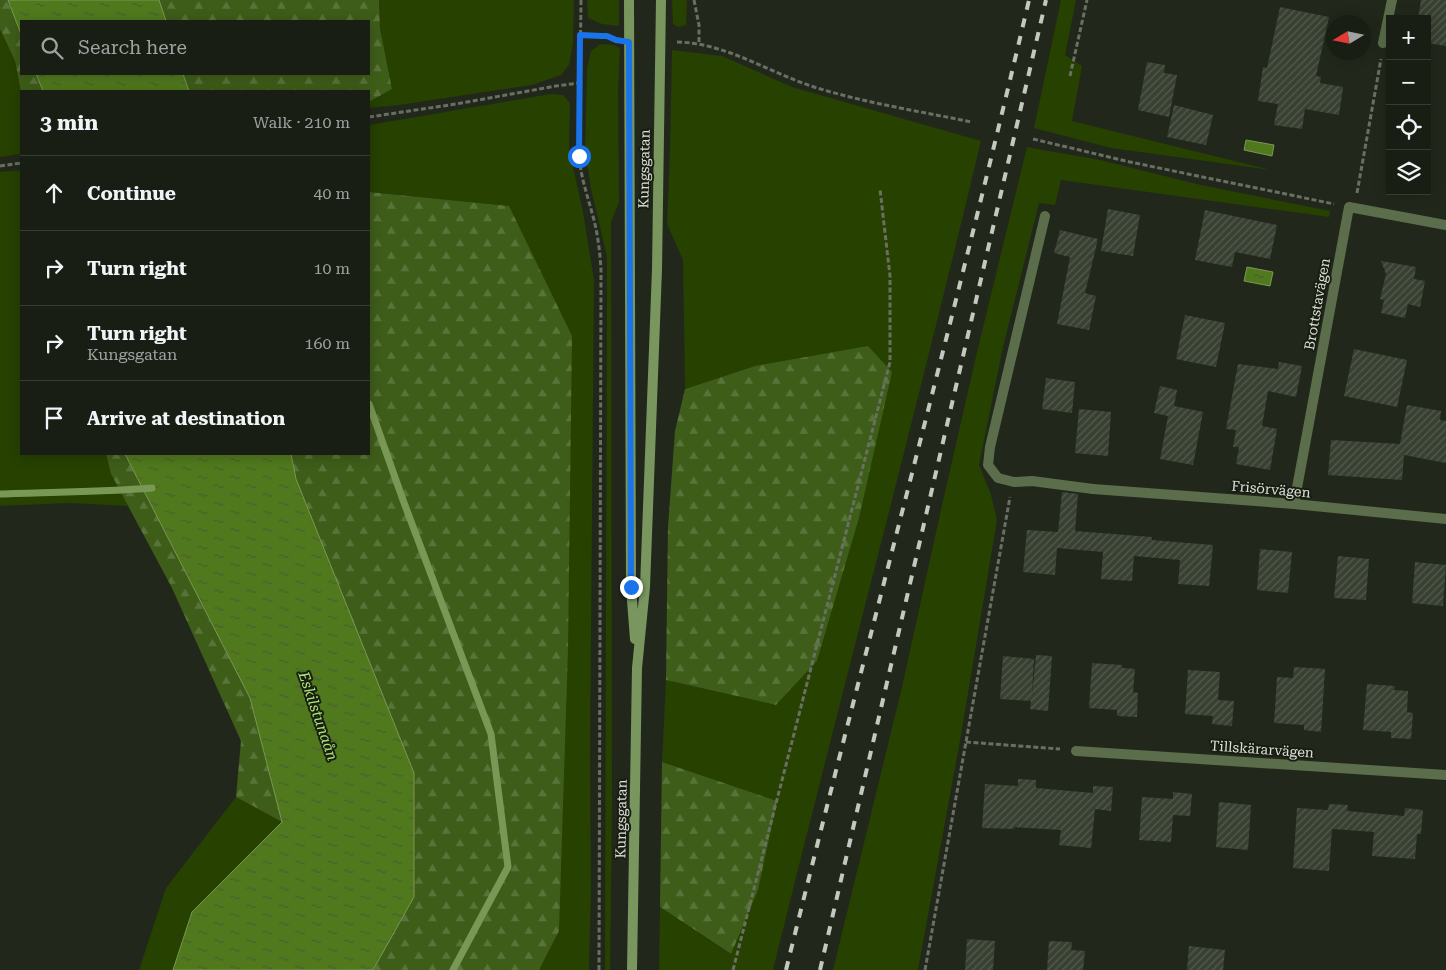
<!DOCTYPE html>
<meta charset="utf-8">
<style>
:root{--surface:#191e14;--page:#22271d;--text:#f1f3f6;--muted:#9fa2a0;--line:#373c34}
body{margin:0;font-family:"Roboto Serif",serif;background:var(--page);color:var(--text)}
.controls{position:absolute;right:15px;top:15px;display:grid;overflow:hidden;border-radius:0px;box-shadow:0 2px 12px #0003}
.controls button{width:45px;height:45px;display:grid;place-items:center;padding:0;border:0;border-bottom:1px solid var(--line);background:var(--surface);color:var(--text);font:25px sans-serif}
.compass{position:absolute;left:1326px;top:15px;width:45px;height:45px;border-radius:50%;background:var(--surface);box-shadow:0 2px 12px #0003;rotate:260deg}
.stop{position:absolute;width:15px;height:15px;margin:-11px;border:4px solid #1a73e8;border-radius:50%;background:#fff}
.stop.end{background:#1a73e8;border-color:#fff;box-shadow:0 1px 5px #0008}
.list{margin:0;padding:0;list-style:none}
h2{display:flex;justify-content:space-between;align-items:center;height:65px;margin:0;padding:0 20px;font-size:21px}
h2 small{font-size:16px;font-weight:400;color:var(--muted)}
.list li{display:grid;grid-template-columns:32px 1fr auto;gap:15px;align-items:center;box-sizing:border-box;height:75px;padding:0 20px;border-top:1px solid var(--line)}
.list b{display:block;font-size:19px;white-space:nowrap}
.list p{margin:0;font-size:16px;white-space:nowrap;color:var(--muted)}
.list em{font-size:16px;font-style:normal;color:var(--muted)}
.icon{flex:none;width:28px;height:28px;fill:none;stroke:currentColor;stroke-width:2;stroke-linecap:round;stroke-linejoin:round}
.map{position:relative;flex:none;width:1446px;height:970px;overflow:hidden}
.search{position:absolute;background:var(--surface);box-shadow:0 2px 12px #0003;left:20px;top:20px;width:350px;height:55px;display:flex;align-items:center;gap:12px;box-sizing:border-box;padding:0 18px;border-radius:0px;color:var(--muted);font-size:19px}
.panel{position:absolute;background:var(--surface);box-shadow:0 2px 12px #0003;left:20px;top:90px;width:350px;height:365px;border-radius:0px}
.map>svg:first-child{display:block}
</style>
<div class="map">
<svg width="1446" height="970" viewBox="0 0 1446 970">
<defs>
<pattern id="forest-firs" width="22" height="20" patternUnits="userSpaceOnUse" patternTransform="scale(1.25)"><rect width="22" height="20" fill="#3e5d19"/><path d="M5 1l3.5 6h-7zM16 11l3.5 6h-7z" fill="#59743a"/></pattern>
<pattern id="water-ripples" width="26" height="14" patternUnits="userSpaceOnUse" patternTransform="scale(1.25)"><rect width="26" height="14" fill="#50791d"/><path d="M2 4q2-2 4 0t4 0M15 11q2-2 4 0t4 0" fill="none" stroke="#495e2f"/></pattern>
<pattern id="building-hatch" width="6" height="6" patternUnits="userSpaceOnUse" patternTransform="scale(1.25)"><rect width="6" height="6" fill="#384032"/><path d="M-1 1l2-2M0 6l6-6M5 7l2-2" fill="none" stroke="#545b4f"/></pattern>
</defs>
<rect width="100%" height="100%" fill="#21281b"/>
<path fill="#264100" d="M379,0H574L573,43L569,65L561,75L532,85L399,105L369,108V102L392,89L380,28Z
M587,0H619V26L602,24L588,18Z
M672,0H687L686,25L678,27L673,24Z
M1061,0H1076L1065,55L1082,66L1072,121L1271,170L1111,148L1034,128Z
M0,29L15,61L21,92V154L0,157Z
M600,44L614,45L620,48L618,92L619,202L611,222L612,802L610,970H605L607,256L591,189L585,150L587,69L591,51Z
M672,50L722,56L792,87L981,141C915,418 841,694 773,970H659L660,907L730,954L777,801L662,762L666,680L776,705L817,661L859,518L891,372L755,366L685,389L683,260L667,224L670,151Z
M551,94L563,95L570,103L569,149L583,212L594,280L590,755L591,890L589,970H539L559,931L509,206L369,192V125Z
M1027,147L1100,160L1201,185L1330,211L1329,217L1061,180L1055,205L1039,203L1003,347L979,465L991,495L997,520L961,735L918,970H833L902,687L940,514L977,352Z
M21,170V454H106L111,474L128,506L69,503L0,506V172Z
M236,797L282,822L192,912L173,970H139L166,888Z"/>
<path fill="url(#forest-firs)" d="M0,0H8L21,34V74H36L43,91H21V92L15,61L0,29Z
M159,0H379L380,28L392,89L369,102V91H189L183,74H369V21H166Z
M369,192L509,206L572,336L568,649L559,931L539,970H373L414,897L296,479L291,454H369Z
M868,346L892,372L859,518L817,661L776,705L666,680L668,527L675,431L685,389L755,366Z
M106,454H125L250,698L282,822L236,797L241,741L172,588L111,474Z
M662,762L777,801L758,890L731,954L660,907Z"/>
<path fill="url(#water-ripples)" stroke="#7a9855" d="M8,0H159L166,21H21V34Z
M36,74H183L189,91H43Z
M1246,140L1274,145L1272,156L1244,150Z
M1247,267L1273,272L1270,286L1244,281Z
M125,454H291L296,479L414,773V897L373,970H173L192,912L282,822L250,698Z"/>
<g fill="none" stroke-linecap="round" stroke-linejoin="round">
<path stroke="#7a9855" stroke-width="7" d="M369,404L403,500L491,734L508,867L453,970
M0,494C51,492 101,492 152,488"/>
</g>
<path fill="url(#building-hatch)" d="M1421,0H1446V46L1427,43V19H1418Z
M1280,7L1329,17L1316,76L1321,77L1320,83L1343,87L1339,115L1305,109L1302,129L1274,125L1278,104L1258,101L1263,67L1267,68Z
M1147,62L1165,65L1164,73L1177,75L1169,117L1138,110Z
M1174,105L1213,115L1206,145L1167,137Z
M1108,209L1140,215L1133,256L1101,251Z
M1205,210L1277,225L1270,259L1235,252L1232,267L1195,260Z
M1060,230L1098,239L1085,293L1096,296L1089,330L1057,324L1070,257L1054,253Z
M1381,261L1416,267L1414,279L1425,281L1420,307L1408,304L1405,318L1381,313L1384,300L1380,299L1386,274Z
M1185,315L1225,323L1216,367L1176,359Z
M1354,349L1407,360L1397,407L1344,396Z
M1279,362L1302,366L1296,397L1268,391L1262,426L1277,429L1270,470L1236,464L1239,447H1233L1236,430L1226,429L1238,364L1278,369Z
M1046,378L1075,382L1072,413L1042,409Z
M1160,386L1177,390L1174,406L1203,412L1193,465L1160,459L1168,416L1154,413Z
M1407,405L1441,411L1440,420L1446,421V463L1404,455L1402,480L1328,475L1331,440L1400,444Z
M1079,409L1111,412L1108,456L1075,453Z
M1062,492L1078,494L1075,531L1152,537V540L1213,545L1209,586L1178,584L1180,560L1134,556L1132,581L1101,579L1103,552L1057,548L1055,575L1023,572L1027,530L1058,532Z
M1260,549L1292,552L1288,593L1257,590Z
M1338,556L1369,559L1366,600L1334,598Z
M1415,562L1446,565L1443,606L1412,603Z
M1036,655L1052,656L1048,711L1030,709L1031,701L1000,699L1003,656L1034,659L1032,696Z
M1092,663L1122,665V668L1135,669L1133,692L1138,693L1137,717L1117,716V710L1089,708Z
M1294,667L1325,669L1321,732L1304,730V725L1274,723L1277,677L1293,678Z
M1188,670L1220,672L1218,700L1234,701L1232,726L1212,724L1213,716L1185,714Z
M1367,684L1395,686L1394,690L1408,691L1407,712L1413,713L1411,739L1391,738V732L1363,730Z
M1018,779L1036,780V788L1093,793V786L1113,787L1111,811L1095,809L1091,848L1059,845L1061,830L1014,827V829L982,828L985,784L1018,786Z
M1173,792L1192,794L1190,816L1173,815L1171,842L1139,840L1142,797L1173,799Z
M1219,802L1251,805L1248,850L1216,847Z
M1329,804L1348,805L1347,811L1404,816L1405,808L1423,810L1421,834H1417L1415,859L1372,856L1374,832L1332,829L1329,871L1293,868L1297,808L1328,810Z
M967,939L995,941L993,970H965Z
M1049,941L1072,942L1071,950L1085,951L1083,970H1047Z
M1189,946L1225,950L1223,970H1187Z"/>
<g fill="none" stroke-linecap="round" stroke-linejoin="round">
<path stroke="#696f63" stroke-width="3" stroke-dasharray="5 2.5" stroke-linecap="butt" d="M581,0L579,156C581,179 588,197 594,220C598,236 600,253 601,270L599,970
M694,0L699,25V44
M580,35H602L613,39
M677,42C726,43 768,72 814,87C865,103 919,111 971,122
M1070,76L1087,0
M369,117L456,104L556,86L579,83
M1033,139L1130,162L1334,204
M0,166L21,163
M1357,193L1381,59
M966,742L1060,749
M733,970L890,362V276L880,189
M925,970L1010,497"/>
<path stroke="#5b6d4b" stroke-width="10" d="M1045,216L990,447L988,465L998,478L1014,482L1032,481L1093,489"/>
<path stroke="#5b6d4b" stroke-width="10" d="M1383,43L1392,0
M1093,489L1294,504L1446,519
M1294,504L1349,207L1446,225
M1076,751L1446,775"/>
<path stroke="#79965e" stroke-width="10" d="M629,0L631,587L635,639
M632,970L637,668L645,587L657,269L661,0"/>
<path stroke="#c4c9bf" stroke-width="4" stroke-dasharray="9 9" stroke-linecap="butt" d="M786,970C866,646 953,324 1029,0
M820,970L1046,0"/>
</g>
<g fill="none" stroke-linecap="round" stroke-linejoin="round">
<path stroke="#1a73e8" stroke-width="6" d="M579,156L580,35L602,36H607L616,40L629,42L631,587"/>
</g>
<g text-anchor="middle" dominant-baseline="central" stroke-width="4" stroke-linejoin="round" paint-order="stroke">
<g font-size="14" fill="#dce1d8" stroke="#181e12">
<text transform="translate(644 169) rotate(-89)">Kungsgatan</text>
<text transform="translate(1317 304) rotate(-80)">Brottstavägen</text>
<text transform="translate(1271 489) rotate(5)">Frisörvägen</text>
<text transform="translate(1262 749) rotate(4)">Tillskärarvägen</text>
<text transform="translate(621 819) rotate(-89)">Kungsgatan</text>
</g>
<g font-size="15" font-style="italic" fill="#ace673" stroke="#181e12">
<text transform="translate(318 716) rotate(71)">Eskilstunaån</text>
</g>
</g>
</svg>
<div class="controls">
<button>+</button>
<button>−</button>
<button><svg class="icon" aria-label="locate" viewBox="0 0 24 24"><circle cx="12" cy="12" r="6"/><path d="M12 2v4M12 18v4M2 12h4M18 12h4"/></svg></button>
<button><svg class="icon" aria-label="layers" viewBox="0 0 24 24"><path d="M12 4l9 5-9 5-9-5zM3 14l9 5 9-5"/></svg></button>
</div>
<svg class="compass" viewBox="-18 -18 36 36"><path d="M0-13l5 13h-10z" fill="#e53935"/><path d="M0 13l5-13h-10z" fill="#9fa2a0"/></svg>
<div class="stop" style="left:579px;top:156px"></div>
<div class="stop end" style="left:631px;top:587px"></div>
<div class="search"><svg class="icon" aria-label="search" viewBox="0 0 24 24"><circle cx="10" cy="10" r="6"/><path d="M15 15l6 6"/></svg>Search here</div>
<section class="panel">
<h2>3 min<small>Walk · 210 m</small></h2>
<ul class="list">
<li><svg class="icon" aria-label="ahead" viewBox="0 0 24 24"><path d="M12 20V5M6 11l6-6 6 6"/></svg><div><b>Continue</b></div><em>40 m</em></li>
<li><svg class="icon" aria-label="right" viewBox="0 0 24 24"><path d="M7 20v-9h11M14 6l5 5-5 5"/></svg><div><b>Turn right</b></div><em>10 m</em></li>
<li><svg class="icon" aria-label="right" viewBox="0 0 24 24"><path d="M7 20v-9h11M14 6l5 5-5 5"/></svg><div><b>Turn right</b><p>Kungsgatan</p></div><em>160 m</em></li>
<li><svg class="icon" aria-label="arrive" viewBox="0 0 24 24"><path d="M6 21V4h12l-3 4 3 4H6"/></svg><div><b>Arrive at destination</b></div></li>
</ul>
</section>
</div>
